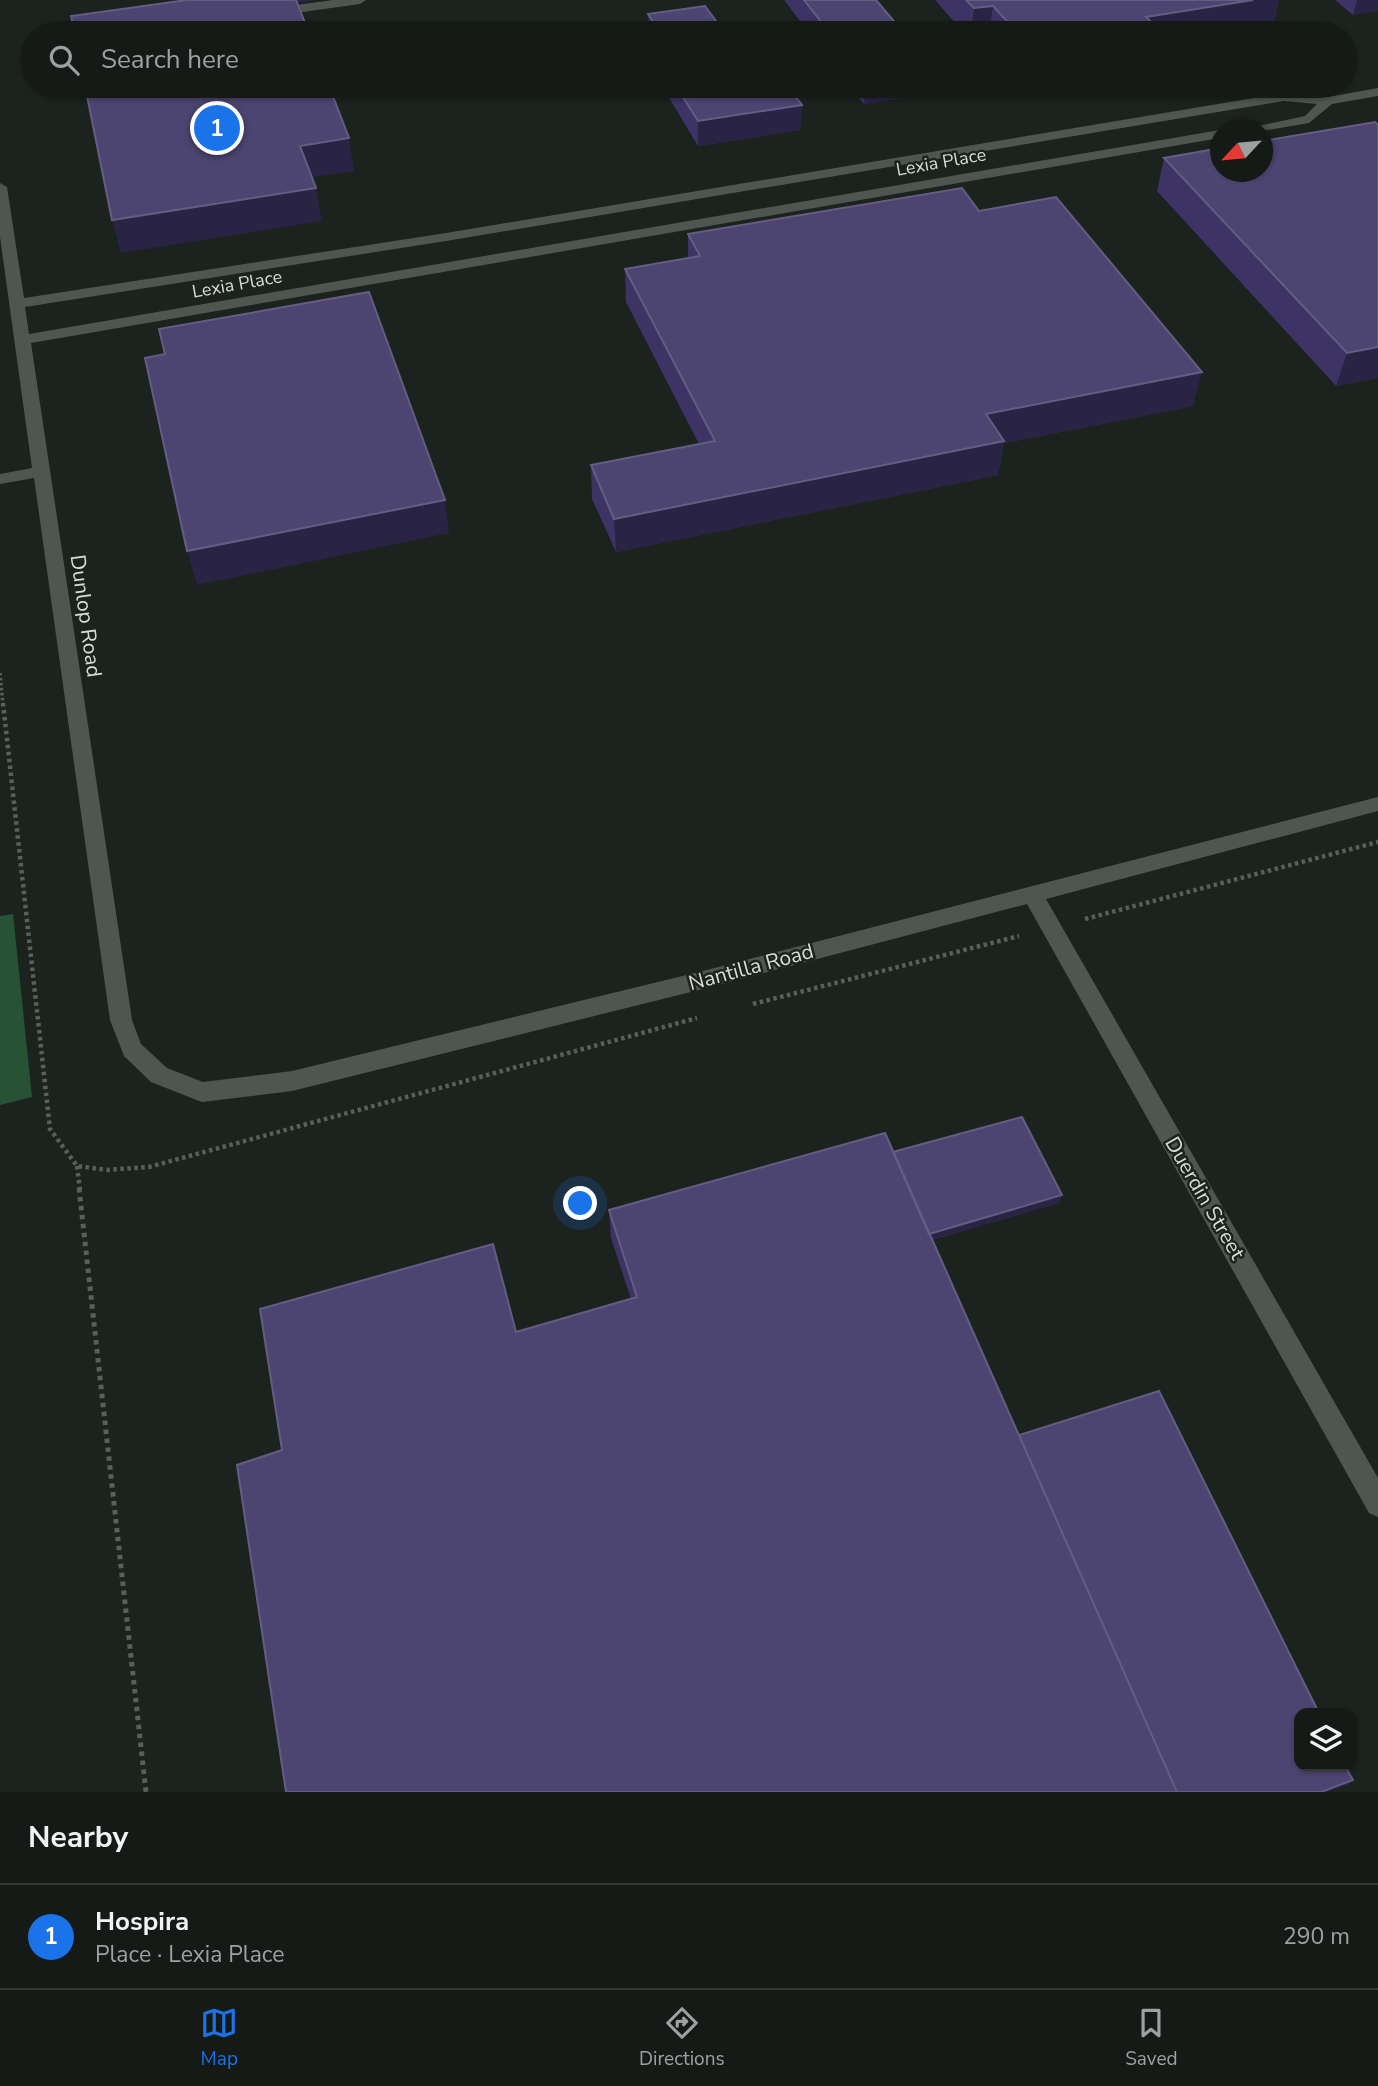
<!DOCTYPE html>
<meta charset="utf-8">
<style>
:root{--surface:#151a16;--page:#1e231f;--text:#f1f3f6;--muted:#9da1a1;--line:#343835;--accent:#1a73e8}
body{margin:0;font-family:"Nunito Sans",sans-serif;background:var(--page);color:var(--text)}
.controls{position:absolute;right:21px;bottom:21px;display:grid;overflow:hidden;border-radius:14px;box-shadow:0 2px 5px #0004}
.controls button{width:63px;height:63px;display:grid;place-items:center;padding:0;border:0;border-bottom:2px solid var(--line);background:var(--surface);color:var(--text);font:35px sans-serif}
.compass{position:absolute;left:1210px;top:119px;width:63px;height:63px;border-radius:50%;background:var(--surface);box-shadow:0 2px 5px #0004;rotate:244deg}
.you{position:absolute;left:581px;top:1204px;width:24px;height:24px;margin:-18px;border:5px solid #fff;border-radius:50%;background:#1a73e8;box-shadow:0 0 0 10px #1a73e833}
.badge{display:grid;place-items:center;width:46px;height:46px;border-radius:50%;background:var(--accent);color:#fff;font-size:23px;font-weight:700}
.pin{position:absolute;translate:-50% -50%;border:4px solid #fff;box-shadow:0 2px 7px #0006}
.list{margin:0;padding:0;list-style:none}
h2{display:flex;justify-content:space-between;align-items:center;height:91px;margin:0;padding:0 28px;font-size:30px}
h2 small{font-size:23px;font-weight:400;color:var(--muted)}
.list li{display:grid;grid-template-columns:46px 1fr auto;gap:21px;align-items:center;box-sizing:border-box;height:105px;padding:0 28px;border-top:2px solid var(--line)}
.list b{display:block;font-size:26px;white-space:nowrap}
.list p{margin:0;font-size:23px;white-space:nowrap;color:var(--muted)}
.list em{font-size:23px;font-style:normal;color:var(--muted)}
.icon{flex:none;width:38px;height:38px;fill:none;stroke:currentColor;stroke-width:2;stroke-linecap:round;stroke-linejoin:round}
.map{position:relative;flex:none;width:1378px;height:1792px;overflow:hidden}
.search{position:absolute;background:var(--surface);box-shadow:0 2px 5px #0004;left:21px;right:21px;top:21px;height:77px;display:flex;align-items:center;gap:18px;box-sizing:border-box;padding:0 24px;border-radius:38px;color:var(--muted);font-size:26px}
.sheet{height:196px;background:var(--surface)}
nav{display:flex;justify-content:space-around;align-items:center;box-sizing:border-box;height:98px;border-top:2px solid var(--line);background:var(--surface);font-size:19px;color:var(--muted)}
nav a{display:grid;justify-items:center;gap:4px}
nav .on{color:var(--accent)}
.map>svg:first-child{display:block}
</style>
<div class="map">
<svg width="1378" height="1792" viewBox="0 0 1378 1792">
<rect width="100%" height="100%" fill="#1c221e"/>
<path fill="#275236" d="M13,914L32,1097L0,1105V916Z"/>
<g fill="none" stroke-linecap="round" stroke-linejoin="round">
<path stroke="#595f5b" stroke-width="3.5" stroke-dasharray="2.5 2.5" stroke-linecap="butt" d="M0,673L3,705"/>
<path stroke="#595f5b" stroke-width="4.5" stroke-dasharray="3.5 3.5" stroke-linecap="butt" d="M3,703L50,1129L77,1166L108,1170L149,1167L697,1018
M1085,919L1378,842
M753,1004L1019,936
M77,1166L80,1190"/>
<path stroke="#595f5b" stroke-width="5" stroke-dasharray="4.5 4.5" stroke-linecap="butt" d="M79,1188L146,1792"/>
<path fill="#4f5550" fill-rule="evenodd" d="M333,0H366L360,4L274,16L268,12L274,8Z
M1378,88V96L1332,104L1309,123L1262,131L1240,130L1305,116L1317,104L1284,101L446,241L25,307L29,334L1220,130V138L31,343L132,1020L141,1044L167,1068L203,1082L292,1071L703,971L1378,797V811L1046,899L1378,1478V1517L1369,1513L1027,904L703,989L292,1091L202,1102L194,1099L151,1082L124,1056L110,1020L34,478L0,484V474L32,468L0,237V183L7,187L24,298L446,233L1284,93L1328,97Z"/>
</g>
<path fill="#3d3365" d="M784,0H876L904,33H809Z
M935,0H1279L1273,27L1233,33H964Z
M1335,0H1378L1353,15Z
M648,14L725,33H650L649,31Z
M662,86H788L802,105L800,130L698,146Z
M849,86H932L931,94L864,104Z
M1031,86H1095L1039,95Z
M1164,158L1378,378L1336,386L1157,191Z
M979,211L1193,406L1004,443L998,475L616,552L592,499L591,465L699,444L626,302L625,269L688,258V234Z
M893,1152L1062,1195L1059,1203L932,1240L1019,1435L1353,1780L1347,1785L282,1450L516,1332L631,1299L611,1238L609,1210Z"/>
<path fill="#292443" d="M206,0H316L209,15Z
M1253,0H1279L1273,27L1233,33H1143L1146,17Z
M1357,0H1378V11L1353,15Z
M993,6L989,33H971L974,8Z
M865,86H932L931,94L864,104Z
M1041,86H1095L1039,95Z
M802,105L800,130L698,146V121Z
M349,138L354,171L306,178L300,146Z
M316,188L322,221L121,253L112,220Z
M1378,347V378L1336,386L1347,353Z
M1202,372L1193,406L1004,443L998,475L616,552L614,519L986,414Z
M445,500L449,533L197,585L187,551Z
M1062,1195L1059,1203L916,1245L917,1237Z
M1353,1780L1347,1785L1328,1792H1321Z"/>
<path fill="#4d4571" stroke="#635d82" stroke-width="2" d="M187,0H296L309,33H75L71,16Z
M804,0H876L904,33H830Z
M966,0H1253L1146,17L1163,33H1018L993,6L974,8Z
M705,6L725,33H661L648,14Z
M85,86H329L349,138L300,146L316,188L112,220Z
M676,86H788L802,105L698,121Z
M1375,122L1378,125V347L1347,353L1164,158L1221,148V172H1263V141Z
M962,188L979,211L1056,197L1202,372L986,414L1004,441L614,519L591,465L715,441L625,269L700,256L688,234Z
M369,292L445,500L187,551L145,358L165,354L159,329Z
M1022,1117L1062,1195L929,1234L893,1152Z
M885,1133L1177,1792H286L237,1465L282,1450L260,1309L493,1244L516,1332L637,1297L609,1210Z
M1159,1391L1319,1713H1299V1766H1345L1353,1780L1321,1792H1177L1019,1435Z"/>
<g text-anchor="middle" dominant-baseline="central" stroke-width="5" stroke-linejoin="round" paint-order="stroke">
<g font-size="18" fill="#d8dcd9" stroke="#1c221e">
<text transform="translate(941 162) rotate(-10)">Lexia Place</text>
<text transform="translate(237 284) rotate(-10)">Lexia Place</text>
</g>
<g font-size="21" fill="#d8dcd9" stroke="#1c221e">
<text transform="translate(86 616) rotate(82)">Dunlop Road</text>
<text transform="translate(751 967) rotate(-15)">Nantilla Road</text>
<text transform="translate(1205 1198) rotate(60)">Duerdin Street</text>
</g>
</g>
</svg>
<div class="controls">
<button><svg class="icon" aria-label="layers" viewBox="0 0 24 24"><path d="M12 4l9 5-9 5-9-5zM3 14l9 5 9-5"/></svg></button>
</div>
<svg class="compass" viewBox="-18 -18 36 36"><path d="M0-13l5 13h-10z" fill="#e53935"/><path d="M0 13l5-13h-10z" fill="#9da1a1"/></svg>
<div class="you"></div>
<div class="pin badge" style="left:217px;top:128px">1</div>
<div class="search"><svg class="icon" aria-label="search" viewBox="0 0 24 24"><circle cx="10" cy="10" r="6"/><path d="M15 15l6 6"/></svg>Search here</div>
</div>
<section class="sheet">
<h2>Nearby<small></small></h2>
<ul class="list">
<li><span class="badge">1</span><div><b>Hospira</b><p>Place · Lexia Place</p></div><em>290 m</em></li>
</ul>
</section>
<nav>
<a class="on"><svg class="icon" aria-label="map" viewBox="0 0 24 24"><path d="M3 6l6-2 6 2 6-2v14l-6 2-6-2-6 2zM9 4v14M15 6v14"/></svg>Map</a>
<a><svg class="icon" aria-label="directions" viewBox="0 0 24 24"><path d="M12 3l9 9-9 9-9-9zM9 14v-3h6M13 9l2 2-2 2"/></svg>Directions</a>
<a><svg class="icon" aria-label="saved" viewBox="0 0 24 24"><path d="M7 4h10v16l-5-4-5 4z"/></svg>Saved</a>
</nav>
